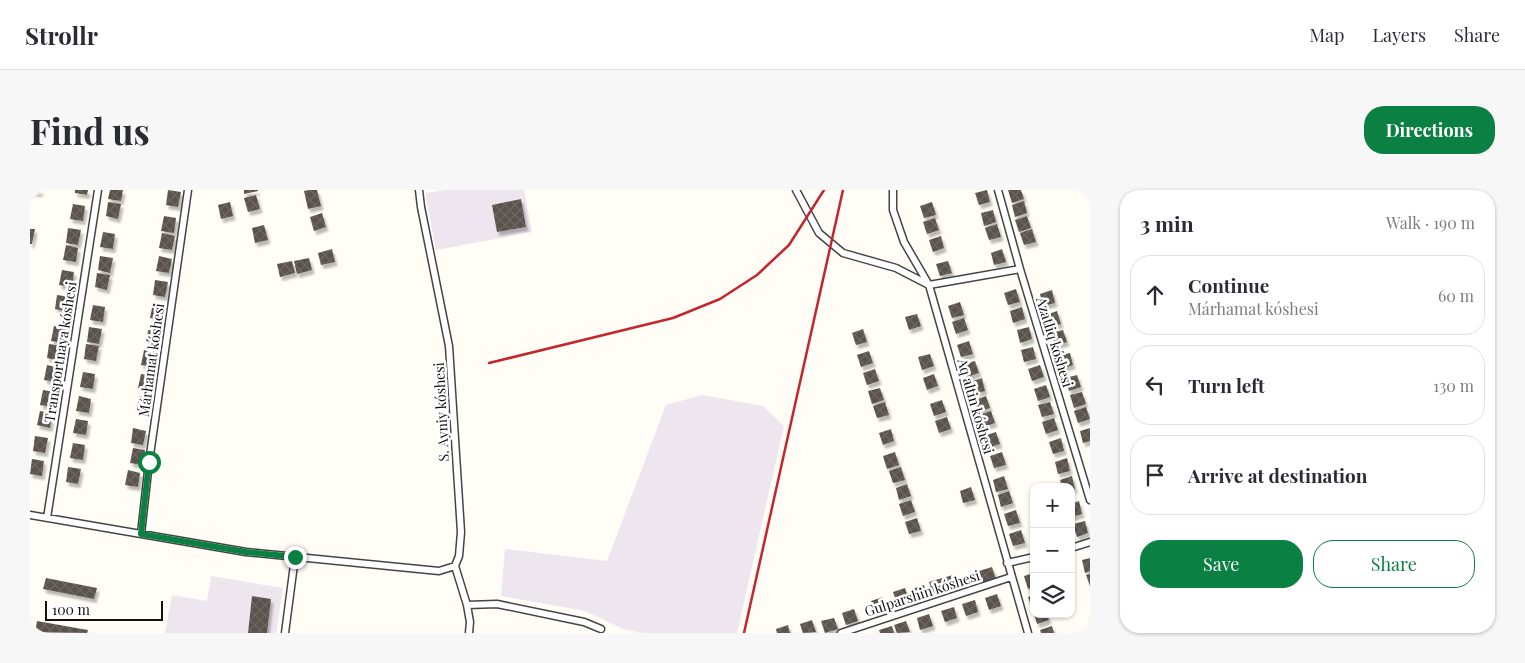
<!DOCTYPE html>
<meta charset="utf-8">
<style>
:root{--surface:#fff;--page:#f7f7f7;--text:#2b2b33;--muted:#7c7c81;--line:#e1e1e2;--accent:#0b8043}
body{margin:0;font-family:"Playfair Display",serif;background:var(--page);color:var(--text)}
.controls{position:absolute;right:15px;bottom:15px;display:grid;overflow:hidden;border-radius:10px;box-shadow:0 1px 4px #0004}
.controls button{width:45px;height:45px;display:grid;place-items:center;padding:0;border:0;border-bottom:1px solid var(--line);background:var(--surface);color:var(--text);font:25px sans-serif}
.scale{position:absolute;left:15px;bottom:12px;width:118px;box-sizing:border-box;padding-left:5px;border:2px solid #111;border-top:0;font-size:14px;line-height:18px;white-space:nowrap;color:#111;-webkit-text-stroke:4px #fff;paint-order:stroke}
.stop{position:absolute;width:15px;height:15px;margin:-11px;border:4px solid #0b8043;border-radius:50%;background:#fff}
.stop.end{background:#0b8043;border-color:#fff;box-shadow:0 1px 5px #0008}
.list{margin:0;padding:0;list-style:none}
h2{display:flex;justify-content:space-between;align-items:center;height:65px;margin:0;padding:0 20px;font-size:21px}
h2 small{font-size:16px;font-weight:400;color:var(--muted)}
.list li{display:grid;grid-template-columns:32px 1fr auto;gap:15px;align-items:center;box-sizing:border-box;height:80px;margin:0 10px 10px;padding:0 10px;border:1px solid var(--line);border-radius:20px}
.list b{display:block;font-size:19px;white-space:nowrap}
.list p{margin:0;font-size:16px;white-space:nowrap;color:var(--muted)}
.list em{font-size:16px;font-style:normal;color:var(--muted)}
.actions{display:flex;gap:10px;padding:15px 20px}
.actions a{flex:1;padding:11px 0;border:1px solid var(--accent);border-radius:20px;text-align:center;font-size:18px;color:var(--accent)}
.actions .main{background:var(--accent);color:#fff}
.icon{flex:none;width:28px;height:28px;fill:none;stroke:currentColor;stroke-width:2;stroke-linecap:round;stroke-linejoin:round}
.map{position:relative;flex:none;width:1060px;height:443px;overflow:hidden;border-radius:20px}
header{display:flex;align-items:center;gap:30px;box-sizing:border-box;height:70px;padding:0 25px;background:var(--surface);border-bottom:1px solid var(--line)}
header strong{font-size:24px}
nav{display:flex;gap:28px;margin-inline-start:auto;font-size:18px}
.intro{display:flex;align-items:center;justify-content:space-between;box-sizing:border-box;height:120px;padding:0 30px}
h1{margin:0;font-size:35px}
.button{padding:12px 22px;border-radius:20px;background:var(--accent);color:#fff;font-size:18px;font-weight:700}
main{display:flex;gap:30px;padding:0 30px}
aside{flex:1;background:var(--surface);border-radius:20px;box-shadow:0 1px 4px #0004}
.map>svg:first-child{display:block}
</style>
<header>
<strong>Strollr</strong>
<nav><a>Map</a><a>Layers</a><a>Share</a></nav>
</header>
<div class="intro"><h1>Find us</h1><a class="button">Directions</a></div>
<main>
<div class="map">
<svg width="1060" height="443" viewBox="0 0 1060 443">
<defs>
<pattern id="building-cross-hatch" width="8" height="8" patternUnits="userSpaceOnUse" patternTransform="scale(1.25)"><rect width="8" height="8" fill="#5a524d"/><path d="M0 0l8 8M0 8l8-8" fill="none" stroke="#6d6662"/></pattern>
<filter id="shadow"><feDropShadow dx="2.5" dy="4" stdDeviation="1" flood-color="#0004"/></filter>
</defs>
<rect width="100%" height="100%" fill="#fffdf5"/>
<path fill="#eee6ef" d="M417,0H494L502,42L406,60L395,3Z
M672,205L733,216L754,236L707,443H612L593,439L555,421L471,406L475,359L577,371L636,215Z
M181,386L253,398L246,443H135L142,405L177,411Z"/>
<path fill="url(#building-cross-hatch)" filter="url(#shadow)" d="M0,0H11L10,3L0,2Z
M45,0H58L57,5L45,3Z
M80,0H93L91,11L78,9Z
M138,0L151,2L148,17L136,15Z
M214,0H228V1L214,4Z
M279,0H287L291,16L278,19L274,1Z
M957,0L960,12L949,15L945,3Z
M978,0H991L994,9L982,13Z
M226,5L230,19L218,22L214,8Z
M491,9L496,37L467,42L462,15Z
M994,11L997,23L985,27L982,15Z
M78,12L91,14L88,29L76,26Z
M200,12L203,26L191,29L188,15Z
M902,12L906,25L894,28L890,16Z
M43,14L55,16L53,31L40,29Z
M963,20L966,32L954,36L951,23Z
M292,23L296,37L284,41L280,27Z
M134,26L146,28L144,43L131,41Z
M997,26L1001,38L989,42L985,30Z
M905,28L909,40L897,44L893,32Z
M967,34L971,47L959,50L955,38Z
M234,35L238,50L225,53L222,38Z
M38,38L51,40L48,55L36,53Z
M0,39H5L2,54H0Z
M1002,39L1006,52L994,55L990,43Z
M73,42L85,44L83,59L70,57Z
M132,43L145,46L142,60L129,58Z
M911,46L914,58L903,62L899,50Z
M36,55L48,58L46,72L33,70Z
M302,59L305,72L291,75L288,63Z
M972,59L976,72L964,75L961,63Z
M70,66L83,68L80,83L68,80Z
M129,66L142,69L139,83L126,81Z
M279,68L282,80L267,84L264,71Z
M262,71L265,83L250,87L247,74Z
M918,71L922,83L910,86L906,74Z
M32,80L44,82L42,97L29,95Z
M67,83L80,85L77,100L65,97Z
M125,90L138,92L135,107L123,105Z
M986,99L990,112L978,115L974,103Z
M1022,100L1025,113L1013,116L1010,104Z
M27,105L40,107L37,122L25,119Z
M930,112L934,125L922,128L918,116Z
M123,113L135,115L132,130L120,128Z
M63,115L75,117L73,132L60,130Z
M992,117L995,129L983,133L980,121Z
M1027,121L1031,134L1019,137L1016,125Z
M887,124L891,136L879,140L875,127Z
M934,128L938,140L926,144L922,132Z
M24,136L36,139L34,153L21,151Z
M119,136L132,138L129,153L116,151Z
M59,137L72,139L69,154L57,152Z
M999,137L1002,149L990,153L987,140Z
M833,139L837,152L826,155L822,143Z
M1033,140L1037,152L1025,156L1021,143Z
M939,151L943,164L931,167L927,155Z
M19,154L32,156L29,171L17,168Z
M56,154L69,156L66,171L54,169Z
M1003,157L1006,169L994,172L991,160Z
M114,160L126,162L124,177L111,175Z
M839,161L843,173L831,177L827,165Z
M1040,163L1043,175L1031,179L1028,166Z
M900,164L904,176L892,180L888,167Z
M945,171L949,183L937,187L933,174Z
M17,175L30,178L27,192L14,190Z
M1010,175L1014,187L1002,191L998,179Z
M845,179L849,191L837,195L833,183Z
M53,182L65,184L63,199L50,197Z
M111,184L123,186L121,201L108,198Z
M904,184L908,196L897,200L893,188Z
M1047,185L1051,197L1039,201L1035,188Z
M952,188L955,201L943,204L940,192Z
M1016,195L1020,207L1008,211L1004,199Z
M850,198L854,210L842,214L838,201Z
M13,200L25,202L23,217L10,215Z
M1052,202L1056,214L1044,218L1040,205Z
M49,206L61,209L59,223L46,221Z
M109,206L122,208L119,223L107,220Z
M956,206L960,218L948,222L945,210Z
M912,210L916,222L904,226L900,214Z
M855,212L859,225L847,228L843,216Z
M1020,212L1024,224L1012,227L1008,215Z
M1056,217L1060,229L1048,233L1044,221Z
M10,221L22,223L20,238L7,235Z
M961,221L965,233L953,237L949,225Z
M917,227L921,239L909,243L905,231Z
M1024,228L1028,240L1016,244L1012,232Z
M46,229L58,231L56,245L43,243Z
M103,238L116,241L113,255L101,253Z
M1060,238V251L1053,253L1050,241Z
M861,239L864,251L853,255L849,243Z
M966,242L970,254L958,258L954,246Z
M5,246L18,248L15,263L3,261Z
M1031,248L1034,261L1023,264L1019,252Z
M43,253L55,255L53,270L40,268Z
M103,258L115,260L113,275L100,273Z
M865,262L869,275L857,279L853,266Z
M972,262L976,275L964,278L960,266Z
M1037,268L1040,281L1028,284L1025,272Z
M2,269L14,271L12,286L0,284Z
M38,277L51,279L48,294L36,292Z
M871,277L875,290L863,293L859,281Z
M98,280L110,283L108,297L95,295Z
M974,286L978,299L966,302L963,290Z
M1042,286L1045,299L1041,300V297H1032L1030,290Z
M877,294L881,306L869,310L866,298Z
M941,297L945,310L933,313L930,301Z
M979,301L983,313L971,317L968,305Z
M881,310L885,322L873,326L869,314Z
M1049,311L1052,324L1041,327V314Z
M986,320L990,333L978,336L974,324Z
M887,328L891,341L879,344L875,332Z
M1055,331L1058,343L1047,347L1043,334Z
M991,340L995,353L983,356L979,344Z
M1060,368V381L1055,383L1052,370Z
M962,377L966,389L953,393L949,381Z
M1004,383V397L998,399L994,386Z
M926,384L929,396L917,400L913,388Z
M1060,384V396L1056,385Z
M16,388L67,398L64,409L13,399Z
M912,388L915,400L903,404L899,392Z
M894,395L898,407L886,411L882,399Z
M875,398L879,410L867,414L863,402Z
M967,404L971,416L959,420L955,408Z
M1004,405V419H1002L998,407Z
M222,406L241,409L237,443H218Z
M853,407L857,418L844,422L841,411Z
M945,410L948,422L936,426L932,414Z
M924,417L927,428L915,432L911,421Z
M824,419L828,431L816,435L812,423Z
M899,424L903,436L890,440L887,428Z
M1004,424H1017L1019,430L1007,434Z
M804,428L808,439L795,443L791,431Z
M782,430L786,442L773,443L770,434Z
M7,431L52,439L58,440L57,443L5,442Z
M876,431L880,442L867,443L864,435Z
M758,435L760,443H747L746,439Z
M862,436L864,443H850L849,440Z
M1022,436L1024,443H1011L1010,440Z"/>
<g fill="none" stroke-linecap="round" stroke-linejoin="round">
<g stroke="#444" stroke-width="9">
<path id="minor" d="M389,0L391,17L419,156L431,342L429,366L425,376L437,415L440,432L439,443
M766,0L789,43L813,63L866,78L899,95L990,79
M863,0V20L874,52L899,95L998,443
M968,0L990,79L1060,310
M0,325L216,362L409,381L425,376
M17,328L68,0
M111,344L119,272L158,0
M1041,358L1060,352
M977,373L1004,367
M437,415L467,414L554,432L571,439
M255,443L265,367
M811,443L981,387"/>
</g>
<use href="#minor" stroke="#fff" stroke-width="6"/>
<path stroke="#c4262e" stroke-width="2.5" d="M459,173L643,128L690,109L727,85L759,55L794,0
M714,443L813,0"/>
</g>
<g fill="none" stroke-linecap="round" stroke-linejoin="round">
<path stroke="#0b8043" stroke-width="6" d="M119,272L111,344L216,362L265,367"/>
</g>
<g text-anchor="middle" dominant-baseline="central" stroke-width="5" stroke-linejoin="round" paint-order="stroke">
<g font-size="14" fill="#111" stroke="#fff">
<text transform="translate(1025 152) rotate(73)">Azatliq kóshesi</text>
<text transform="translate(30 162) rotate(-81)">Transportnaya kóshesi</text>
<text transform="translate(121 170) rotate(-82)">Márhamat kóshesi</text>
<text transform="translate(946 216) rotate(74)">Aq altin kóshesi</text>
<text transform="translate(411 222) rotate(-93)">S. Ayniy kóshesi</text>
<text transform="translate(892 403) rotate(-18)">Gulparshin kóshesi</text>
</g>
</g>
</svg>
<div class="controls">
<button>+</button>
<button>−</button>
<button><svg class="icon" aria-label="layers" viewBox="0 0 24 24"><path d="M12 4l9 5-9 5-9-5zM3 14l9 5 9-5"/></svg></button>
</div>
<div class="scale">100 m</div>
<div class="stop" style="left:119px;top:272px"></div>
<div class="stop end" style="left:265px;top:367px"></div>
</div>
<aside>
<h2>3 min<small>Walk · 190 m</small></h2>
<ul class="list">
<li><svg class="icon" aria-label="ahead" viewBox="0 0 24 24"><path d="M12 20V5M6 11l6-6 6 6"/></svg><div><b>Continue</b><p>Márhamat kóshesi</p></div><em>60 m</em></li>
<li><svg class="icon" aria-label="left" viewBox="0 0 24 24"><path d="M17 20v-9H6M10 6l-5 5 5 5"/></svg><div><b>Turn left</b></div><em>130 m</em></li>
<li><svg class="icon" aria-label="arrive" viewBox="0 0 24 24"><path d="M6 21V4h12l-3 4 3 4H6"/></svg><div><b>Arrive at destination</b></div></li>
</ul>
<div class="actions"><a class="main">Save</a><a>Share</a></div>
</aside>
</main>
